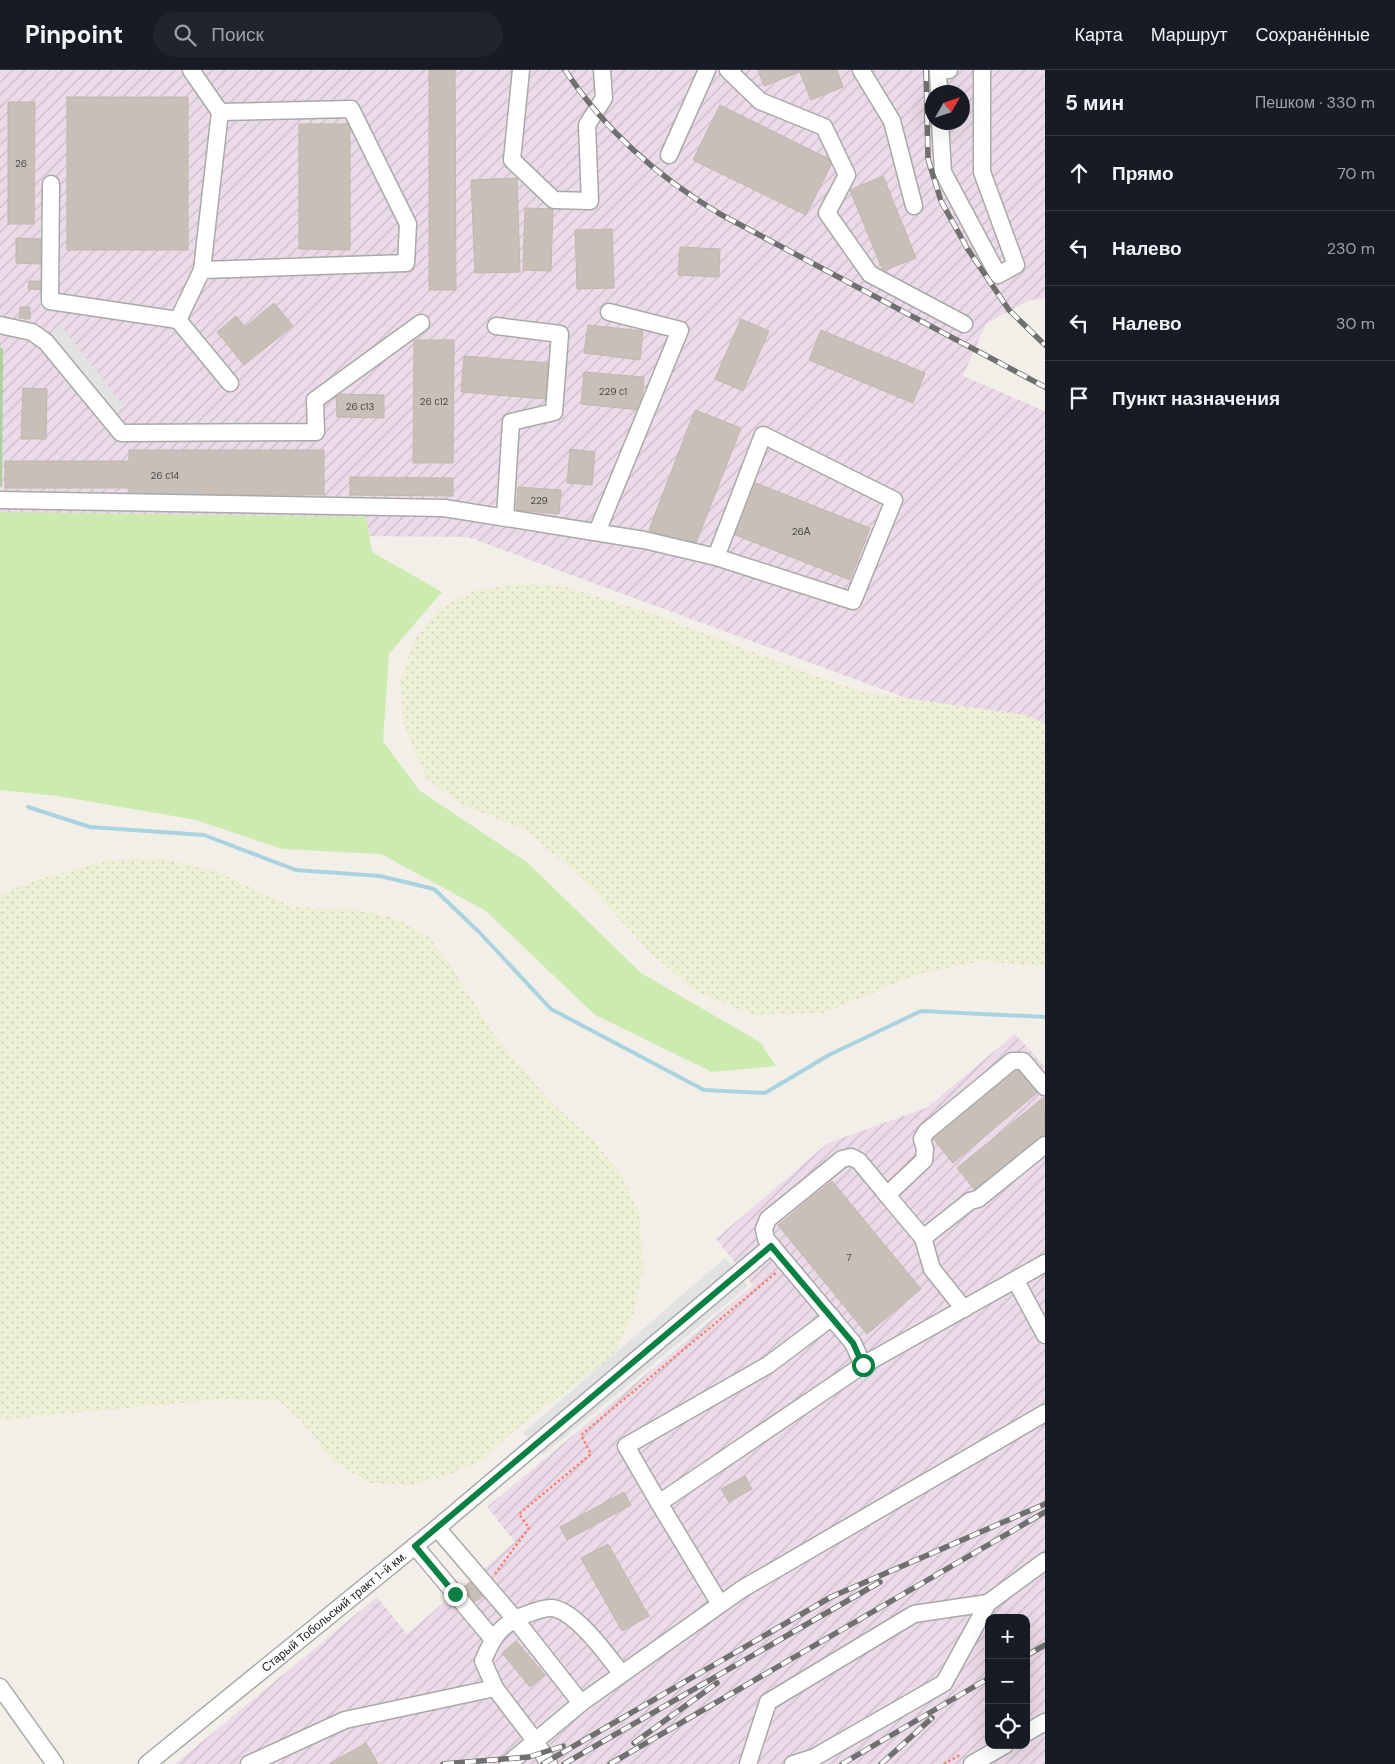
<!DOCTYPE html>
<html lang="ru">
<meta charset="utf-8">
<style>
:root{--surface:#171b24;--page:#20242c;--text:#f1f3f6;--muted:#9ea1a6;--line:#363941}
body{margin:0;font-family:"DM Sans",sans-serif;background:var(--page);color:var(--text)}
.controls{position:absolute;right:15px;bottom:15px;display:grid;overflow:hidden;border-radius:10px;box-shadow:0 5px 20px #0002}
.controls button{width:45px;height:45px;display:grid;place-items:center;padding:0;border:0;border-bottom:1px solid var(--line);background:var(--surface);color:var(--text);font:25px sans-serif}
.compass{position:absolute;left:925px;top:15px;width:45px;height:45px;border-radius:50%;background:var(--surface);box-shadow:0 5px 20px #0002;rotate:51deg}
.stop{position:absolute;width:15px;height:15px;margin:-11px;border:4px solid #0b8043;border-radius:50%;background:#fff}
.stop.end{background:#0b8043;border-color:#fff;box-shadow:0 1px 5px #0008}
.list{margin:0;padding:0;list-style:none}
h2{display:flex;justify-content:space-between;align-items:center;height:65px;margin:0;padding:0 20px;font-size:21px}
h2 small{font-size:16px;font-weight:400;color:var(--muted)}
.list li{display:grid;grid-template-columns:32px 1fr auto;gap:15px;align-items:center;box-sizing:border-box;height:75px;padding:0 20px;border-top:1px solid var(--line)}
.list b{display:block;font-size:19px;white-space:nowrap}
.list em{font-size:16px;font-style:normal;color:var(--muted)}
.icon{flex:none;width:28px;height:28px;fill:none;stroke:currentColor;stroke-width:2;stroke-linecap:round;stroke-linejoin:round}
.map{position:relative;flex:none;width:1045px;height:1694px;overflow:hidden}
header{display:flex;align-items:center;gap:30px;box-sizing:border-box;height:70px;padding:0 25px;background:var(--surface);border-bottom:1px solid var(--line)}
header strong{font-size:24px}
nav{display:flex;gap:28px;margin-inline-start:auto;font-size:18px}
.search{width:350px;height:45px;background:var(--page);display:flex;align-items:center;gap:12px;box-sizing:border-box;padding:0 18px;border-radius:28px;color:var(--muted);font-size:19px}
main{display:flex}
aside{flex:1;background:var(--surface)}
.map>svg:first-child{display:block}
</style>
<header>
<strong>Pinpoint</strong>
<div class="search"><svg class="icon" aria-label="search" viewBox="0 0 24 24"><circle cx="10" cy="10" r="6"/><path d="M15 15l6 6"/></svg>Поиск</div>
<nav><a>Карта</a><a>Маршрут</a><a>Сохранённые</a></nav>
</header>
<main>
<div class="map">
<svg width="1045" height="1694" viewBox="0 0 1045 1694">
<defs>
<pattern id="industrial-furrows" width="10" height="10" patternUnits="userSpaceOnUse" patternTransform="scale(1.25)"><rect width="10" height="10" fill="#ebdbe8"/><path d="M-1 1l2-2M0 10L10 0M9 11l2-2" fill="none" stroke="#c9bcc7"/></pattern>
<pattern id="farmland-dots" width="8" height="8" patternUnits="userSpaceOnUse" patternTransform="scale(1.25)"><rect width="8" height="8" fill="#eef0d5"/><path d="M2 2h.1M6 6h.1" fill="none" stroke="#ccceb7" stroke-width="1.8" stroke-linecap="round"/></pattern>
<pattern id="forest-crowns" width="20" height="18" patternUnits="userSpaceOnUse" patternTransform="scale(1.25)"><rect width="20" height="18" fill="#add19e"/><path d="M2 6a3 3 0 1 1 6 0M12 15a3 3 0 1 1 6 0" fill="none" stroke="#95b388"/></pattern>
</defs>
<rect width="100%" height="100%" fill="#f2efe9"/>
<path fill="url(#industrial-furrows)" fill-rule="evenodd" d="M0,0H1045V229L1030,230L986,254L963,306L1045,341V679L468,467L0,463ZM932,22H962V52H932Z
M1015,964L1045,997V1694H175L377,1527L407,1564L515,1472L487,1437L753,1215L716,1169L828,1073L926,1038ZM989,1548H1026V1675H989Z"/>
<path fill="url(#farmland-dots)" d="M519,514L563,516L653,544L827,610L869,623L1025,645L1045,653V897L982,891L921,903L823,943L752,945L693,920L652,884L574,801L525,760L461,734L427,709L403,652L401,611L413,572L440,538L476,520Z
M165,789L217,802L293,837L349,839L393,847L428,866L453,899L493,963L547,1028L594,1071L621,1104L640,1144L643,1199L634,1242L613,1286L514,1361L483,1390L446,1406L410,1415L369,1413L334,1392L302,1352L278,1330L224,1329L0,1350V824L40,809L110,790Z"/>
<path fill="#cdebb0" d="M0,442L366,447L372,482L442,522L389,584L383,671L419,720L528,793L641,903L760,972L776,996L712,1002L595,945L486,841L381,784L282,779L196,750L58,726L0,720Z"/>
<path fill="url(#forest-crowns)" d="M0,278H3L2,417H0Z"/>
<path fill="#e2e2e2" d="M60,254L124,337L114,345L51,262Z
M725,1188L748,1216L543,1385L523,1363Z"/>
<g fill="none" stroke-linecap="round" stroke-linejoin="round">
<path stroke="#aad3df" stroke-width="4" d="M28,737L90,757L204,765L296,800L380,806L434,819L479,862L551,939L704,1020L765,1023L829,985L921,941L1045,947"/>
</g>
<path fill="#c7bfb8" stroke="#c4b6ab" d="M429,0H455L456,220H429Z
M758,0H799V2L764,16Z
M799,0H837L843,17L811,30Z
M67,27H188V180H67Z
M8,32H35L34,154H8Z
M720,35L833,91L806,145L693,90Z
M299,54H350V180L299,179Z
M883,106L916,188L883,201L850,120Z
M517,108L520,202L475,203L471,110Z
M525,138L553,139L551,201L523,200Z
M612,159L614,218L577,219L575,160Z
M16,168L41,169V194L16,193Z
M680,177L720,179L719,207L678,205Z
M29,211H44V220L28,219Z
M274,233L293,256L244,295L217,262L236,246L245,257Z
M20,237H30V249L19,248Z
M741,249L769,261L743,321L715,309Z
M588,255L643,261L640,290L584,283Z
M821,260L925,303L913,333L809,290Z
M414,270H454L453,393H413Z
M464,286L548,293L546,329L461,322Z
M584,302L644,307L641,340L581,334Z
M23,318L47,319L46,369H21Z
M336,324L384,325V348L337,347Z
M695,340L741,358L694,478L649,460Z
M570,379L595,382L592,415L567,413Z
M129,380H324V425H129V418H5V391H129Z
M350,407L453,408V426L350,425Z
M753,412L870,458L850,510L733,464Z
M518,417L561,420L559,444L516,440Z
M1017,995L1039,1021L953,1093L931,1066Z
M1044,1027L1045,1071L979,1125L957,1098Z
M832,1111L921,1219L867,1264L778,1155Z
M745,1406L752,1419L729,1432L721,1419Z
M624,1422L631,1435L567,1470L560,1457Z
M608,1474L649,1546L622,1561L581,1488Z
M471,1511L483,1526L472,1534L460,1520Z
M516,1571L545,1605L530,1617L502,1583Z
M366,1673L378,1694H329Z"/>
<g fill="none" stroke-linecap="round" stroke-linejoin="round">
<g stroke="#a9a9a9" stroke-width="19">
<g id="minor">
<path d="M521,0L512,90L554,130L590,131L587,55L604,28L602,0"/>
<path d="M728,0L760,31L824,57L847,105L827,143L870,204L964,254"/>
<path d="M861,0L892,51L914,136"/>
<path d="M939,22L938,1L949,0"/>
<path d="M940,52L943,102L998,205L1016,195L982,102V0"/>
<path d="M669,85L707,0"/>
<path d="M51,114L50,231L178,250L202,200L406,193L408,154L351,39L220,42L191,0"/>
<path d="M202,200L220,42"/>
<path d="M178,250L230,313"/>
<path d="M0,255L32,262L46,272L121,363L316,362L315,330L421,253"/>
<path d="M496,256L560,264L554,342L511,352L505,447"/>
<path d="M0,430L444,438L644,470L716,487L853,531L894,430L763,365L716,487"/>
<path d="M597,462L680,260L609,242"/>
<path d="M887,1125L923,1168L970,1131L978,1129L1045,1075"/>
<path d="M923,1168L932,1199L964,1239"/>
<path d="M1016,1211L1045,1265"/>
<path d="M863,1295L853,1273L766,1169L764,1159L768,1149L842,1089L851,1087L859,1091L887,1125L924,1090L925,1079L922,1069L926,1062L1012,991H1023L1045,1017"/>
<path d="M659,1433L626,1376L768,1295L832,1247"/>
<path d="M437,1458L515,1549L581,1633"/>
<path d="M415,1476L492,1568"/>
<path d="M720,1534L659,1433L863,1295L1045,1193"/>
<path d="M0,1617L55,1694"/>
<path d="M1026,1663L1045,1652"/>
<path id="s1" d="M147,1694L437,1458L771,1176"/>
<path d="M249,1694L345,1650L495,1618"/>
<path d="M508,1694L581,1633L742,1519L1045,1343"/>
<path d="M549,1694L536,1672L495,1618L483,1591C492,1569 500,1555 522,1546C531,1543 543,1537 552,1538C576,1541 607,1585 621,1603"/>
<path d="M748,1694L768,1632L914,1544L988,1533"/>
<path d="M793,1694L815,1687L944,1613L988,1533L1045,1491"/>
<path d="M972,1694L1005,1675"/>
</g>
</g>
<path stroke="#fa8072" stroke-width="2.5" stroke-dasharray="2.5 2.5" stroke-linecap="butt" d="M495,1504L529,1458L519,1444L591,1384L581,1365L777,1202
M944,1694L960,1685"/>
<use href="#minor" stroke="#fff" stroke-width="16"/>
<g stroke="#707070" stroke-width="5.5">
<path id="rail" d="M565,0C605,61 658,107 720,144L1045,317
M926,0L928,89L941,131L967,178L1009,240L1045,275
M1026,1586L1045,1575
M634,1673L717,1613
M443,1694L529,1687L563,1676
M543,1694L831,1527L1045,1434
M564,1694L880,1512
M610,1694L1045,1442
M842,1694L989,1608
M881,1694L932,1648"/>
</g>
<use href="#rail" stroke="#fff" stroke-width="4" stroke-dasharray="11" stroke-linecap="butt"/>
</g>
<g fill="none" stroke-linecap="round" stroke-linejoin="round">
<path stroke="#0b8043" stroke-width="6" d="M455,1524L415,1476L771,1176L853,1273L863,1295"/>
</g>
<g text-anchor="middle" dominant-baseline="central" stroke-width="4" stroke-linejoin="round" paint-order="stroke">
<g font-size="10" fill="#4b4948">
<text x="21" y="93">26</text>
<text x="613" y="321">229 с1</text>
<text x="434" y="331">26 с12</text>
<text x="360" y="336">26 с13</text>
<text x="165" y="405">26 с14</text>
<text x="539" y="430">229</text>
<text x="801" y="461">26А</text>
<text x="849" y="1187">7</text>
</g>
<g font-size="12" fill="#222" stroke="#fff">
<text stroke="none"><textPath href="#s1" startOffset="241">Старый Тобольский тракт 1-й км.</textPath></text>
</g>
</g>
</svg>
<div class="controls">
<button>+</button>
<button>−</button>
<button><svg class="icon" aria-label="locate" viewBox="0 0 24 24"><circle cx="12" cy="12" r="6"/><path d="M12 2v4M12 18v4M2 12h4M18 12h4"/></svg></button>
</div>
<svg class="compass" viewBox="-18 -18 36 36"><path d="M0-13l5 13h-10z" fill="#e53935"/><path d="M0 13l5-13h-10z" fill="#9ea1a6"/></svg>
<div class="stop" style="left:863px;top:1295px"></div>
<div class="stop end" style="left:455px;top:1524px"></div>
</div>
<aside>
<h2>5 мин<small>Пешком · 330 m</small></h2>
<ul class="list">
<li><svg class="icon" aria-label="ahead" viewBox="0 0 24 24"><path d="M12 20V5M6 11l6-6 6 6"/></svg><div><b>Прямо</b></div><em>70 m</em></li>
<li><svg class="icon" aria-label="left" viewBox="0 0 24 24"><path d="M17 20v-9H6M10 6l-5 5 5 5"/></svg><div><b>Налево</b></div><em>230 m</em></li>
<li><svg class="icon" aria-label="left" viewBox="0 0 24 24"><path d="M17 20v-9H6M10 6l-5 5 5 5"/></svg><div><b>Налево</b></div><em>30 m</em></li>
<li><svg class="icon" aria-label="arrive" viewBox="0 0 24 24"><path d="M6 21V4h12l-3 4 3 4H6"/></svg><div><b>Пункт назначения</b></div></li>
</ul>
</aside>
</main>
